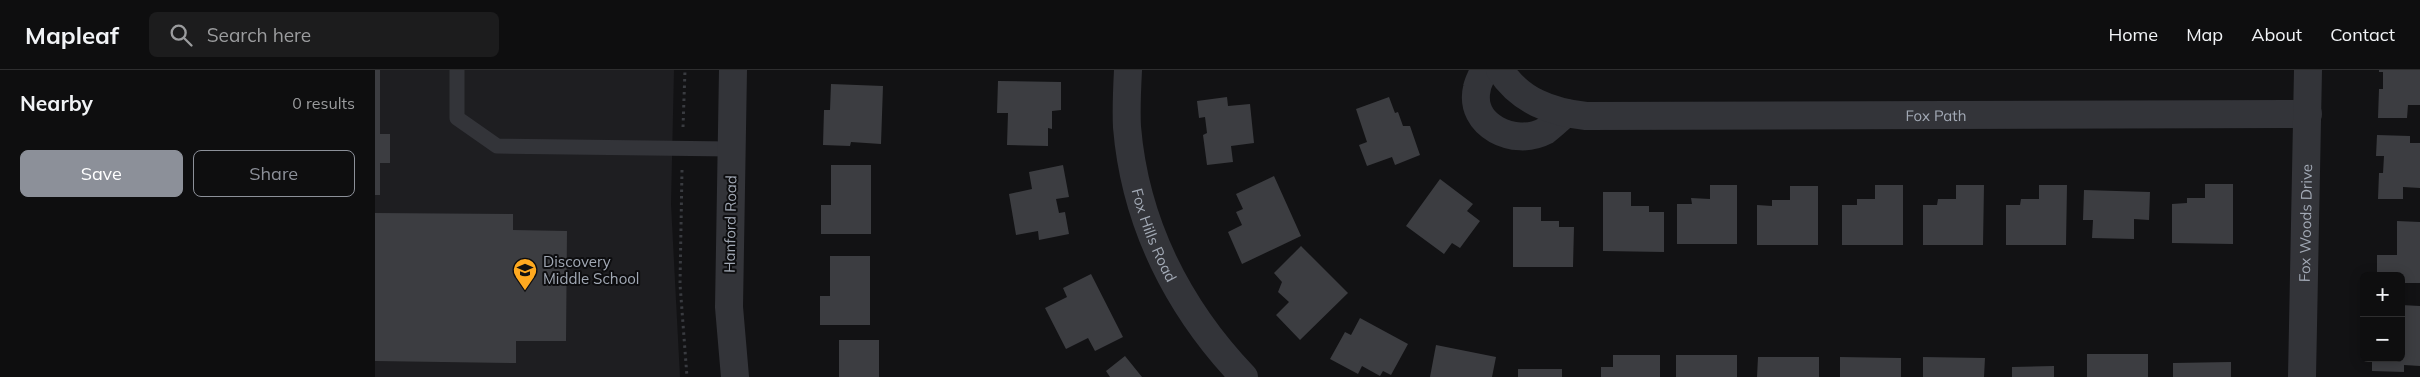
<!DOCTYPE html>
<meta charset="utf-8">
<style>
:root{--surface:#0e0e0f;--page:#1c1c1d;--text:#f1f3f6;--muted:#9b9c9e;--line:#2e2e2f;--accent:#8c9099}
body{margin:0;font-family:Mulish,sans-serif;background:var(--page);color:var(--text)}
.controls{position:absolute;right:15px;bottom:15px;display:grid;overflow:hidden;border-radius:8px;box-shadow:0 2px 12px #0003}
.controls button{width:45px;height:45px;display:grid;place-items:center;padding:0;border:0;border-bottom:1px solid var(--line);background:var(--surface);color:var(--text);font:25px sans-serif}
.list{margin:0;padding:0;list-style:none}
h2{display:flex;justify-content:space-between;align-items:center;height:65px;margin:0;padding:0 20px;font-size:21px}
h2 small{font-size:16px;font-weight:400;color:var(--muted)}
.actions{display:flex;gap:10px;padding:15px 20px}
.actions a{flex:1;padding:11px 0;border:1px solid var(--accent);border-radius:8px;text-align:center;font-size:18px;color:var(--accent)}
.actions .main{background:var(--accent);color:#fff}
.icon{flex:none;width:28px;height:28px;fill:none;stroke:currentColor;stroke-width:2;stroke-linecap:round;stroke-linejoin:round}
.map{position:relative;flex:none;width:2045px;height:307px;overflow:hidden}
header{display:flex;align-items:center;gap:30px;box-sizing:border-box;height:70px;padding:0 25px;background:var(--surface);border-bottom:1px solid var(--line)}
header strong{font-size:24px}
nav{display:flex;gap:28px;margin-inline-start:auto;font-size:18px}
.search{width:350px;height:45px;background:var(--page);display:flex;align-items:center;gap:12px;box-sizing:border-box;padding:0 18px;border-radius:8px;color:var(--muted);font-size:19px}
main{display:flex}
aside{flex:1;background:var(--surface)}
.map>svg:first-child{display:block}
</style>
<header>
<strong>Mapleaf</strong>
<div class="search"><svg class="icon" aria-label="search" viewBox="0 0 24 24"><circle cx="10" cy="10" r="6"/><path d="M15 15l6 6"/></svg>Search here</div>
<nav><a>Home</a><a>Map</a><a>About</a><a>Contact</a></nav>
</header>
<main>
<aside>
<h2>Nearby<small>0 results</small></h2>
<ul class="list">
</ul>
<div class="actions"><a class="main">Save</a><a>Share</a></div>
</aside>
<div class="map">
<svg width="2045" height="307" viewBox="0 0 2045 307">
<rect width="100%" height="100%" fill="#121214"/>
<path fill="#1e1e21" d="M0,0H299L296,134L305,307H0Z"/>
<path fill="#3c3d41" d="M0,0H5V64H15V93H5V125H0Z
M2004,0H2045V35H2033L2032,48H2003L2004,19H2008V2H2004Z
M623,11L686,12V40L677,41V59L673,58V76L632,75L633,43H622Z
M456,14L508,16L506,74L476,72L475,76L448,75L449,40H455Z
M852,27L853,36L875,34L879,73L856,76L858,92L832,95L828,65L832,63L830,47L824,48L822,31Z
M1014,27L1020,43L1023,42L1028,56H1035L1045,85L1020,95L1017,87L992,96L984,75L992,72L981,39Z
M2002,65L2035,66V73H2045V118L2028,117V129H2003L2004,103H2008L2009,86H2001Z
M456,95H496V164H446V135H456Z
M688,95L694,127L681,129L684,143L690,142L694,164L664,170L663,161L641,165L634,124L657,119L654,102Z
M899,106L926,166L867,194L853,162L867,155L861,142L868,139L861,124Z
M1065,109L1098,134L1092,141L1105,151L1085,178L1077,173L1069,184L1031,156Z
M1830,114H1858V174L1797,173V134L1812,133V128H1830Z
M1335,115H1362V174H1302V134H1317L1316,128L1335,129Z
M1500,115H1528V175H1467V135H1482V129H1500Z
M1581,115H1609L1608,175H1548V135H1562L1563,129H1581Z
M1664,115H1692L1691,175H1631V135H1645L1646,129H1664Z
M1415,116H1443V175H1382V135L1397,136V130H1415Z
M1709,120L1775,122L1774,150L1759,149V169L1717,168L1718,150H1708Z
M1228,122H1256V136H1274V142H1289V182L1228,181Z
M1138,137H1166V151H1184V157H1199L1198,197H1138Z
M0,143L138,144V160L192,161L191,271H141V293L0,291Z
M2022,151L2045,152V213H2026V206H2002V185H2022Z
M926,176L973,223L925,270L901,245L914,232L903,222L907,212L899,203Z
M455,186H495V255H445V226H455Z
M716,204L748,267L720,281L713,268L691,279L670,238L692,227L688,218Z
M2026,235L2045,236V296L2029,295V302L1997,301V288H2026Z
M985,248L1033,274L1016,305L1008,301L1005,306L987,296L983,304L955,289L970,262L976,265Z
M464,270H504V307H464Z
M1061,275L1121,287L1117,307H1055Z
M1712,284H1773V307H1712Z
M1238,285H1285V307H1226V297H1238Z
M1301,285H1362V307H1301Z
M750,286L767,307H735L731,301Z
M1383,287H1444V307H1382Z
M1465,287L1526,288V307H1465Z
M1548,287L1610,288L1609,307H1548Z
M1856,292V307H1798V293Z
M1679,296V307H1637V297Z
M1143,299H1187V307H1143Z"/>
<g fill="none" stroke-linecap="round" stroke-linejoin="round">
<path stroke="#393b40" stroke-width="3" stroke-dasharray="2.5 4" stroke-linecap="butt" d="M308,57L310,0
M307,100L305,214L312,307"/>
<path stroke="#333439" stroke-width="15" d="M82,0V48L122,76L356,79"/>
<g stroke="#333439" stroke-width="28">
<path d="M358,0L354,237L360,307"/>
<path id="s1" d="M753,0C752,19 751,38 752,57C760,153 803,238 869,307"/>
<path d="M1109,0C1107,6 1103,12 1102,18C1093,56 1140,77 1170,61C1177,56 1184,49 1191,43"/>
<path id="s2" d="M1125,0C1145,31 1176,42 1211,46L1933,44"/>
<path id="s3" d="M1927,307L1933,0"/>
</g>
</g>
<defs>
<g id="school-pin" transform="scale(1.25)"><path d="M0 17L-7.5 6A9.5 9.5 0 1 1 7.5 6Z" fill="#fea920" stroke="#0d0d0f"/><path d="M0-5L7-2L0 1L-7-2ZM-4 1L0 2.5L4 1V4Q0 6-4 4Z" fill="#111"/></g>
</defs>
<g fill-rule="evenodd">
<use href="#school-pin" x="150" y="200"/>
</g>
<g text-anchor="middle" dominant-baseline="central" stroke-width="4" stroke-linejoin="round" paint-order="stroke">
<g font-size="15" fill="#a2a9b5" stroke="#0d0d0f">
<text stroke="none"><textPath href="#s2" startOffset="451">Fox Path</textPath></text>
<text transform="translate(355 154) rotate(-89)">Hanford Road</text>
<text stroke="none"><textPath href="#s3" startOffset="154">Fox Woods Drive</textPath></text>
<text stroke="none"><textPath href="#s1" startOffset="169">Fox Hills Road</textPath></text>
</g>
<g font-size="15" fill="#a2a9b5" stroke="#0d0d0f" text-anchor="start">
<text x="168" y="191">Discovery<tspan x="168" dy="17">Middle School</tspan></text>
</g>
</g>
</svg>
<div class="controls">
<button>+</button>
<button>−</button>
</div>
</div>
</main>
